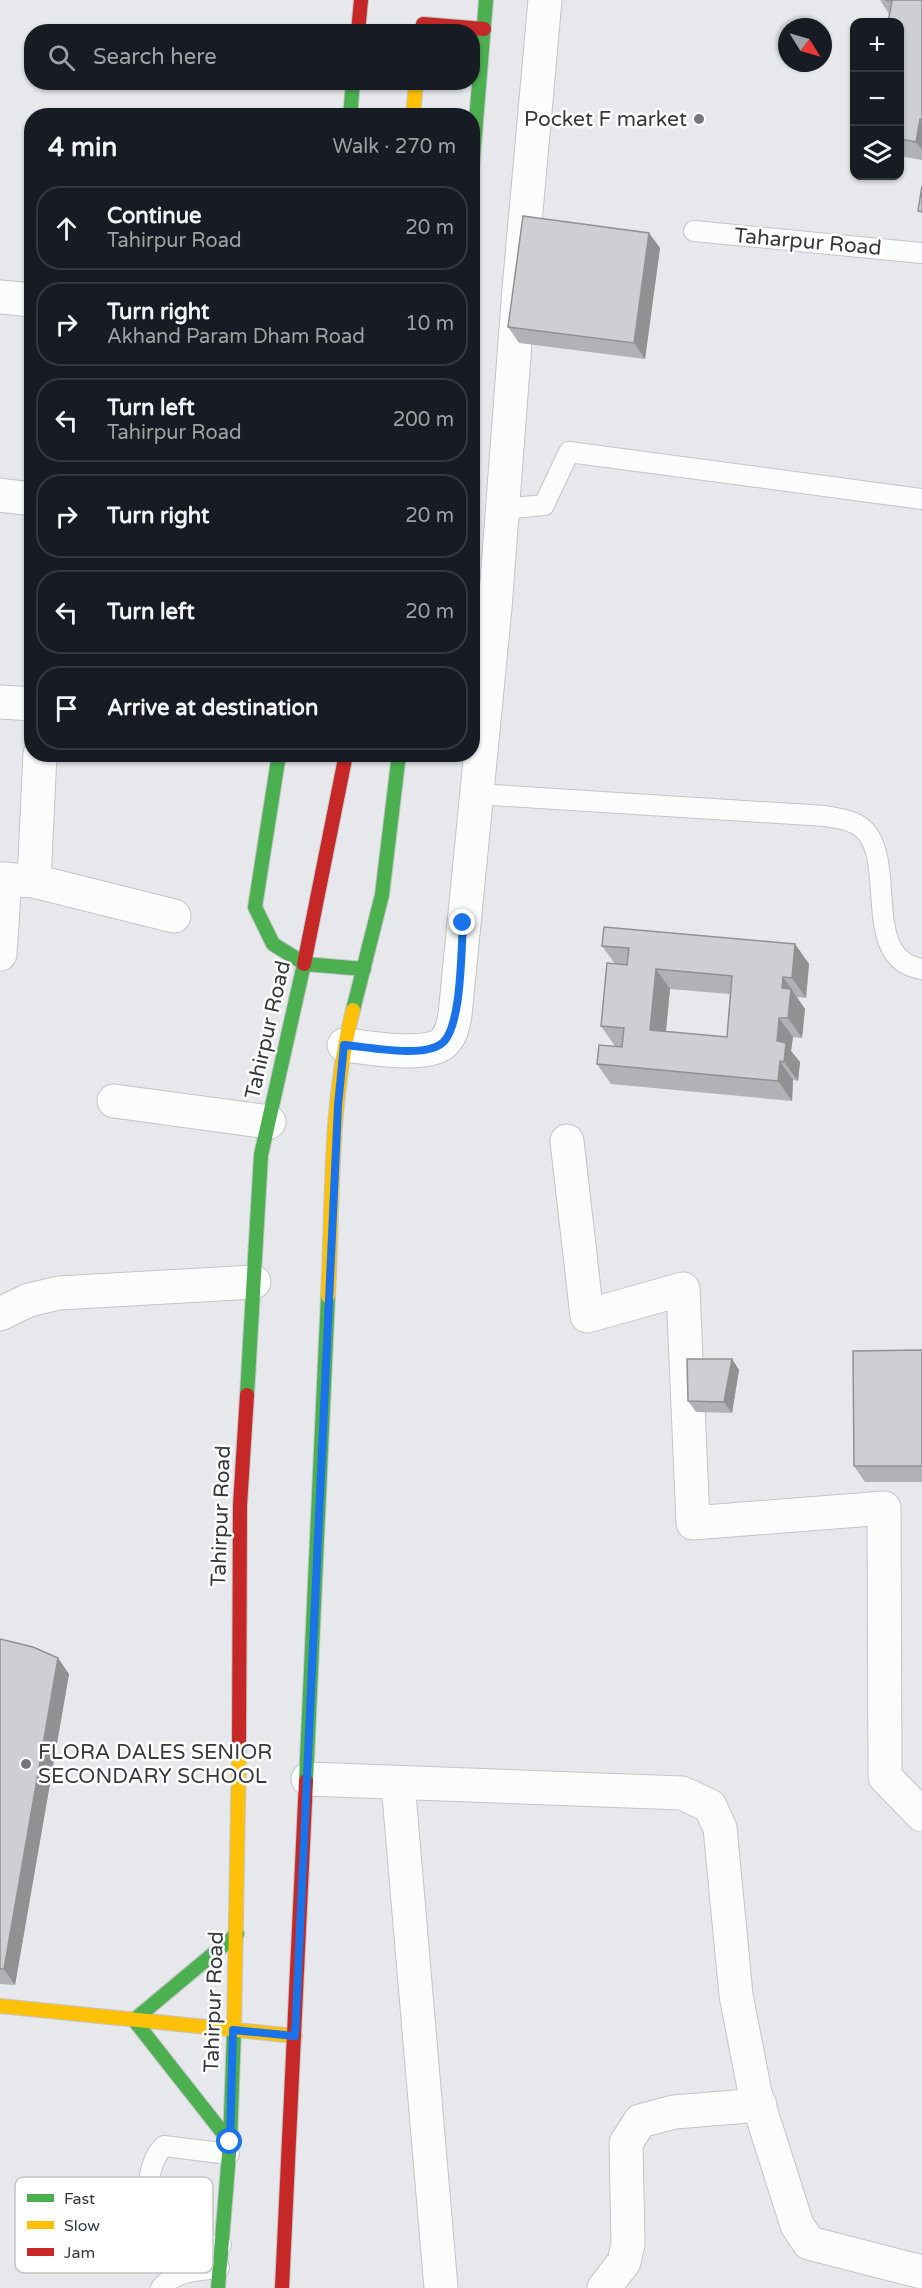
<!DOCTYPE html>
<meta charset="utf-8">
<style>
:root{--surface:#171b24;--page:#20242c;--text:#f1f3f6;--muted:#9ea1a6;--line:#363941}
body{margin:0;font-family:"Varela Round",sans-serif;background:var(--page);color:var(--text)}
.controls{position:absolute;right:18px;top:18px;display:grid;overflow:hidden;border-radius:12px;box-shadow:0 2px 4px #0004}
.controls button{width:54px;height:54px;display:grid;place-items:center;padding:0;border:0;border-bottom:2px solid var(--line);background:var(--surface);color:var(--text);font:30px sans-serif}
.compass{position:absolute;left:778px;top:18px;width:54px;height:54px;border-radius:50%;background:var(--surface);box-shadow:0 2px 4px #0004;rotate:127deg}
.stop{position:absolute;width:18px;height:18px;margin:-14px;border:4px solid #1a73e8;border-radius:50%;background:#fff}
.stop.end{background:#1a73e8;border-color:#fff;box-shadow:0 2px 6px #0008}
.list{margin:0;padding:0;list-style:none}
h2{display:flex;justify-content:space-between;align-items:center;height:78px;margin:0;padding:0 24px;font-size:26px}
h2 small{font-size:20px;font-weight:400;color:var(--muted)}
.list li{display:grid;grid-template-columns:39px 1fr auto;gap:18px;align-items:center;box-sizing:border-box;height:84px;margin:0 12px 12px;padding:0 12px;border:2px solid var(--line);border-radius:24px}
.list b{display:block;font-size:22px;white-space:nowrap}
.list p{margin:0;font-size:20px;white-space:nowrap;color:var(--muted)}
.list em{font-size:20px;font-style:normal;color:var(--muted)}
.icon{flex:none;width:33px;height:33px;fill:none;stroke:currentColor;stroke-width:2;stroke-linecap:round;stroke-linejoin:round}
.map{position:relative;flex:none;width:922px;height:2288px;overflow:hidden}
.search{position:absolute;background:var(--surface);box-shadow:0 2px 4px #0004;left:24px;top:24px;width:456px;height:66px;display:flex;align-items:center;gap:15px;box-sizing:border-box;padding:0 21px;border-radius:24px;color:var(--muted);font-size:22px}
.panel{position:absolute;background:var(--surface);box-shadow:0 2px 4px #0004;left:24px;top:108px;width:456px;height:654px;border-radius:24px}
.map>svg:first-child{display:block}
</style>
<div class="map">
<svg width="922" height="2288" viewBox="0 0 922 2288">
<rect width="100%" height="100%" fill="#e6e8ec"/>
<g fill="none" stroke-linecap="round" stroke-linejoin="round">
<g stroke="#c3c5c9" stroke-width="22">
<path id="lane" d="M694,231L922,253
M502,509L544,505L569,452L922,499
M476,794L825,816C840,819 857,820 867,833C895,868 862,961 922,969
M221,2245L202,2246L153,2239L146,2230C148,2205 144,2165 164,2146L229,2154
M161,2288C174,2271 199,2270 219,2268"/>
</g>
<g stroke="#c3c5c9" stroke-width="35">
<path id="street" d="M0,297L32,300
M0,495L32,499
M0,702L32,704
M0,879L34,881L174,916
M34,881L40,754
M0,954L5,879
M344,1045C368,1047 422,1058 442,1044C451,1037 453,1026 455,1015L495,608L519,289L545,0
M114,1101L269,1122
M567,1141L587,1316L683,1289L693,1523L884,1508L885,1777L922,1815
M0,1314L29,1300L59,1293L254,1282
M308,1779L682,1793L710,1806L720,1828L736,1995L755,2093L797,2225L809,2243L922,2272
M398,1783L441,2288
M604,2288L624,2262L628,2244L626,2143L640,2121L674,2112L760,2105"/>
</g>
<g stroke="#c3c5c9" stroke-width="16">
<path id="fast" d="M350,116L353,82
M472,170L486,0
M279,754L255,907L273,944L305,964L364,969
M353,1010L382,895L399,754
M247,1395L261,1155L304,964
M306,1781L328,1296
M230,2142L134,2020L237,1934
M218,2288L230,2142L234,2030"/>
</g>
<g stroke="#c3c5c9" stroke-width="16">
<path id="slow" d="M413,116L416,82
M328,1296C333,1201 329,1102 353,1010
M0,2006L295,2036
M234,2030L239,1749"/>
</g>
<g stroke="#c3c5c9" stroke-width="16">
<path id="jam" d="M423,24L484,29
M358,32L361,0
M304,964L346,754
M239,1749L240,1505L247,1395
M282,2288L306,1781"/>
</g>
<use href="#lane" stroke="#fbfcfc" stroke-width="20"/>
<use href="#street" stroke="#fbfcfc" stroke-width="33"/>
<use href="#fast" stroke="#4caf50" stroke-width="14"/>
<use href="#slow" stroke="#ffc107" stroke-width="14"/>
<use href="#jam" stroke="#c62828" stroke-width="14"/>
</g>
<path fill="#b0b2b5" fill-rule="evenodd" d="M880,0H922V160L900,156V22L889,14Z
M649,233L660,248L645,359L519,343L508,327Z
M795,944L809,964L806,998L797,997V998L805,1009L802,1038L793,1037L791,1051L800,1062L798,1081L793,1080L792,1101L611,1084L597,1064L622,1047L615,1046L601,1026L615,964L602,946ZM670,989L730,994L727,1037L666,1031Z
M922,1350V1482H865L854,1466Z
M732,1359L739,1370L732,1413L696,1412L688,1401Z
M0,1639L69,1674L15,1985L0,1984Z"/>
<path fill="#909193" d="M920,119L922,122V150L916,142Z
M649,233L660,248L645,359L634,343Z
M795,944L809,964L806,998L792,978Z
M656,969L670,989L664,1050L650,1030Z
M783,977L805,1009L802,1038L788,1018L782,988Z
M779,1018L793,1037L791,1051L800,1062L798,1081L784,1062L777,1041Z
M780,1061L793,1080L792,1101L778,1081Z
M732,1359L739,1370L732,1413L724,1402Z
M58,1658L69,1674L15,1985L4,1969Z"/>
<path fill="#cdcfd2" stroke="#909193" stroke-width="1.5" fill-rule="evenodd" d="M885,0H922V119H920L916,142L900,139V22H888L892,1Z
M922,186V212L918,211Z
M523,216L649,233L634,343L508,327Z
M604,927L795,944L792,978L783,977L782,988L791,989L788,1018H779L777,1041L786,1043L784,1062L780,1061L778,1081L597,1064L599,1045L622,1047L624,1028L601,1026L607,963L627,965L629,948L602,946ZM656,969L732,976L727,1037L650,1030Z
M922,1350V1466H854L853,1351Z
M687,1359H732L724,1402L688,1401Z
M0,1639L33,1647L58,1658L4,1969H0Z"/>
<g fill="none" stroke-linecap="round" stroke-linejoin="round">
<path stroke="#1a73e8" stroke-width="8" d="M230,2142L233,2030L295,2036L338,1105L344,1045C369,1047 421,1058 441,1044C462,1030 461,949 463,923"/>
</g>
<g fill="#74767a" stroke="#fff" stroke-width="2">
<circle cx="699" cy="119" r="6"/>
<circle cx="26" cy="1764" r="6"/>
</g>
<g text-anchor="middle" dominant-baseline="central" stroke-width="5" stroke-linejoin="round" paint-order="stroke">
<g font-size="21" fill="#37393c" stroke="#fff" text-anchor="end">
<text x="687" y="119">Pocket F market</text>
<text x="38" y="1752" text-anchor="start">FLORA DALES SENIOR<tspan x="38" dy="24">SECONDARY SCHOOL</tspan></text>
</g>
<g font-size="21" fill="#37393c" stroke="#fff">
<text transform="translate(808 242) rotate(5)">Taharpur Road</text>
<text transform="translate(268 1030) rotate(-77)">Tahirpur Road</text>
<text transform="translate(221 1516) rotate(-88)">Tahirpur Road</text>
<text transform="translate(214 2002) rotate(-88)">Tahirpur Road</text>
</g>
</g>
<rect x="15" y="2177" width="198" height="96" rx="9" fill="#fff" stroke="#c3c4c4" stroke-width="1.5"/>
<rect x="27" y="2194" width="27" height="8" fill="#4caf50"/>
<rect x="27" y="2221" width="27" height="8" fill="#ffc107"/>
<rect x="27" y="2248" width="27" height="8" fill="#c62828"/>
<g font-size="16" fill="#37393c">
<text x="64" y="2204">Fast</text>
<text x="64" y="2231">Slow</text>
<text x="64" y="2258">Jam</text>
</g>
</svg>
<div class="controls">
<button>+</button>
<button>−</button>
<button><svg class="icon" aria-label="layers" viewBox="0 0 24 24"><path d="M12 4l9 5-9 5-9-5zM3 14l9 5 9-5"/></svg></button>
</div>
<svg class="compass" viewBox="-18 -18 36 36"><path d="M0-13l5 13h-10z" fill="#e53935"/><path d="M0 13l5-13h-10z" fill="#9ea1a6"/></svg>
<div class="stop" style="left:230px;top:2142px"></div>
<div class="stop end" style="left:463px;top:923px"></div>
<div class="search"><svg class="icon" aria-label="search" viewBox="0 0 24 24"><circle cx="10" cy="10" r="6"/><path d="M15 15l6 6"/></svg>Search here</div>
<section class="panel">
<h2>4 min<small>Walk · 270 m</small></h2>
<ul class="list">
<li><svg class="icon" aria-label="ahead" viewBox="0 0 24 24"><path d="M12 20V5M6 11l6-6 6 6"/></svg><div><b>Continue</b><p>Tahirpur Road</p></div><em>20 m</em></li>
<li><svg class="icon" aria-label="right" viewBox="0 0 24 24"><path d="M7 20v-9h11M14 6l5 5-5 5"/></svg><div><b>Turn right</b><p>Akhand Param Dham Road</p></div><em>10 m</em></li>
<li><svg class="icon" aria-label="left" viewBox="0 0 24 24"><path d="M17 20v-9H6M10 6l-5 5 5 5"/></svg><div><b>Turn left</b><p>Tahirpur Road</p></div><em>200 m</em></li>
<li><svg class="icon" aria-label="right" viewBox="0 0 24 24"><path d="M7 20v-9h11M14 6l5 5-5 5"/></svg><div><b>Turn right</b></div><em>20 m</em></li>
<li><svg class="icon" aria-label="left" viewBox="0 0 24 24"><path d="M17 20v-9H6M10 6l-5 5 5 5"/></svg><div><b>Turn left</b></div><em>20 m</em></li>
<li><svg class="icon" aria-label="arrive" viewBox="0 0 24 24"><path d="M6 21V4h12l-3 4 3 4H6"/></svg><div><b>Arrive at destination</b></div></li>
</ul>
</section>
</div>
